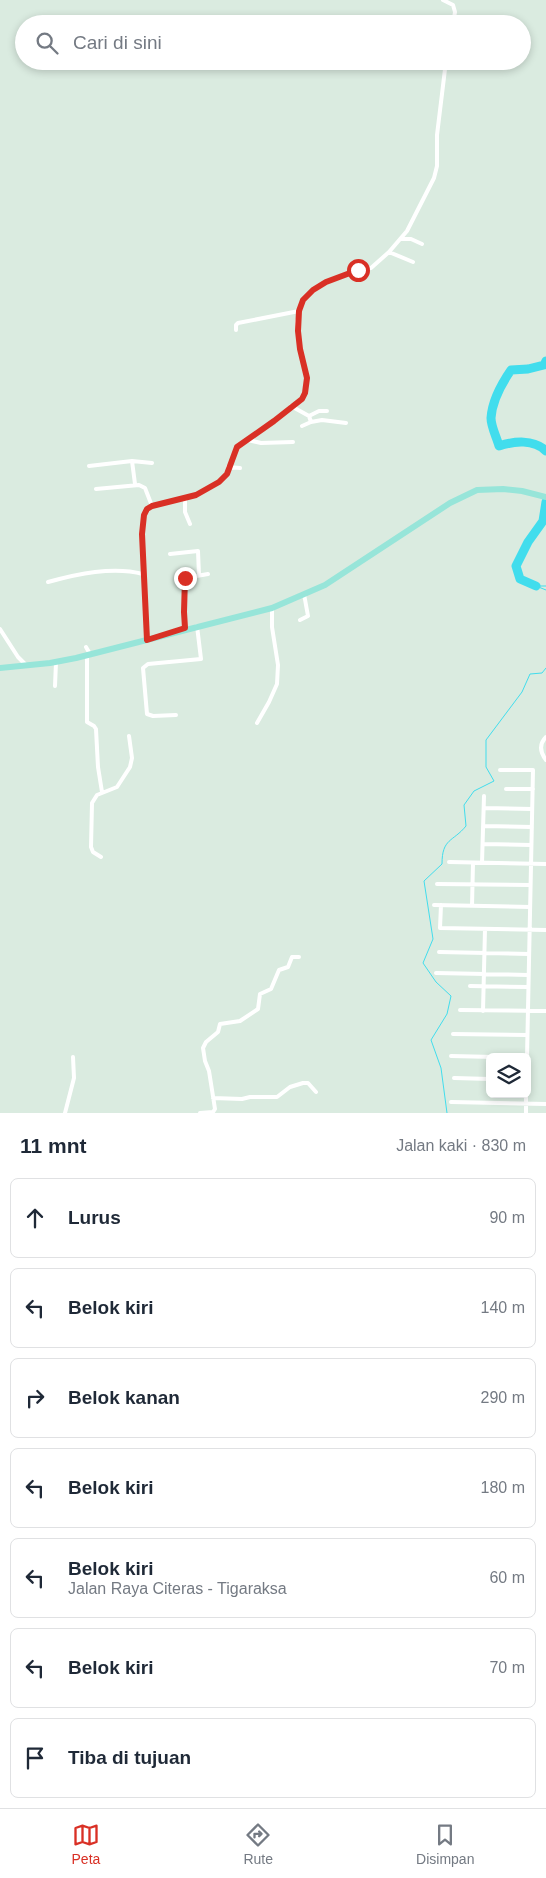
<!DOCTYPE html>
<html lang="id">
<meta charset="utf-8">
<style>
:root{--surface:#fff;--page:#f6f6f7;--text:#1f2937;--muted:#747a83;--line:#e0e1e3;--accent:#d93025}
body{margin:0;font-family:Arial,sans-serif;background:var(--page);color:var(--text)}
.controls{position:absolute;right:15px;bottom:15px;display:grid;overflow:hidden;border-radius:8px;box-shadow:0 2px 8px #0003}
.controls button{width:45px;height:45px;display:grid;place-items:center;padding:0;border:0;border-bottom:1px solid var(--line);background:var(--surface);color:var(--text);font:25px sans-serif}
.stop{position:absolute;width:15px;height:15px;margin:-11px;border:4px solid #d93025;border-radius:50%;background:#fff}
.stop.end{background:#d93025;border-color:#fff;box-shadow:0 1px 5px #0008}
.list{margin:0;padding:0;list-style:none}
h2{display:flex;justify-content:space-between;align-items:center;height:65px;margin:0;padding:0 20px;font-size:21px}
h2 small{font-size:16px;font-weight:400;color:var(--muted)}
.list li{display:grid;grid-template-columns:32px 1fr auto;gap:15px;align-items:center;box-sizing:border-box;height:80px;margin:0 10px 10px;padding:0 10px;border:1px solid var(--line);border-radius:8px}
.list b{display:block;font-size:19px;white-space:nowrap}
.list p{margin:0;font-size:16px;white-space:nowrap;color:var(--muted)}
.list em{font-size:16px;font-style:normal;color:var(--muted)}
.icon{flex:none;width:28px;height:28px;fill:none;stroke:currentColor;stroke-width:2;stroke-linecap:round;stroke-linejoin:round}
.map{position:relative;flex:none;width:546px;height:1113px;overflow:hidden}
.search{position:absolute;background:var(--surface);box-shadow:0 2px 8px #0003;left:15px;right:15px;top:15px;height:55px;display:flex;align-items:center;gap:12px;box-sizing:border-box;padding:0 18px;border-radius:28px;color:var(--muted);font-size:19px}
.sheet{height:695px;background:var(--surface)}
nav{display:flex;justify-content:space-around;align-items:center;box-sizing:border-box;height:70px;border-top:1px solid var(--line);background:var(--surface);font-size:14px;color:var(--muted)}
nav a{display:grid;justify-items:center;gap:2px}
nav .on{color:var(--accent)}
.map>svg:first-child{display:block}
</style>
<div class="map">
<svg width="546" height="1113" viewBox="0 0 546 1113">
<rect width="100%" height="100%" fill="#daebe0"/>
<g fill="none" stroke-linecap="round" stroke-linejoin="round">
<path stroke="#41dded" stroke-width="1" d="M536,586L546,590
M536,586H546
M447,1113L441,1068L431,1040L447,1014L451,996L436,982L423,963L433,939L424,881L442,864C442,838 453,842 466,826L464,805L474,791L494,781L486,767V740L522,692L530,674L542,673L546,668"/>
<path stroke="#41dded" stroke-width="9" d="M546,361L544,365L528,369L511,370C502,383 492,402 491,418C491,427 497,438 499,446C514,441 534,439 546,451
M536,586L520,579L516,566L528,542L543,521L546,502"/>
<path stroke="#fff" stroke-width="4" d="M443,0L453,5L455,12L453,24
M401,239H411L422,244
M389,252L413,262
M236,330V325L238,323L299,311
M291,406L309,416L319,411H327
M309,416L311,422L322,420L346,423
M302,426L311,422
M248,440L261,443L293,442
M132,461L152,463
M89,466L132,461L135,484
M228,467L240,468
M96,489L139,485L145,488L152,506
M185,499V512L190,524
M170,554L198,551L199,575
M48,582C77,574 113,566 143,574
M300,620L308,616L304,594
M185,628L184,612L185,578L208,574
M0,629L18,657L26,665
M147,640L142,534L144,515L147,509L152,506L196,495L219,482L227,474L237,447L274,421L302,399L305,393L307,378L300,349L297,322L303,300L313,291L326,282L358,270L371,268L389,252L407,231L434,178L437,166V135L446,61
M86,647L90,654
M87,655V722L94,726L96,729L98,767L102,792
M55,686L56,662
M176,715L153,716L147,714L143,668L148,664L201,659L197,626
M257,723L269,702L277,684L278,665L272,627V608
M546,737C539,744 540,752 546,760
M500,770H533L527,1057
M506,789H533
M484,808L532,809
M483,826L532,827
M483,844L531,845
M101,857L93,852L91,847L92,803L97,795L117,787L130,767L132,758L129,736
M449,862L546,864
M482,863L484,796
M437,884L530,885
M434,905L530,907
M441,905L440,928L546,930
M472,906L473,863
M439,952L529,954
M436,973L528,975
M470,986L528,987
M460,1010L546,1011
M483,1011L485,929
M453,1034L527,1035
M451,1056L495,1057
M454,1078L490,1079
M213,1098L242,1099L250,1097H277L290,1087L303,1083H308L316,1092
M451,1102L546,1104
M65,1113L74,1078L73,1057
M200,1113L213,1112L215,1109L209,1071L205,1061L203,1048L206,1042L218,1032L220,1024L240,1021L258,1009L260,994L271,989L279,970L288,967L292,957H299
M526,1113V1094"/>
<path stroke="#97e5d9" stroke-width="6" d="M0,668L50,663L76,658L272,608L325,585L450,503L477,490L503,489L522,491L546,497"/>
</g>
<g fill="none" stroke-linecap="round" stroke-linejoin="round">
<path stroke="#d93025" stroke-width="6" d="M185,578L184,612L185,628L147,640L142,534L144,515L147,509L152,506L196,495L219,482L227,474L237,447L274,421L302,399L305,393L307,378L300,349L298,331L299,311L303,300L313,290L326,282L358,270"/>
</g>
</svg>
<div class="controls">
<button><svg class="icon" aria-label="layers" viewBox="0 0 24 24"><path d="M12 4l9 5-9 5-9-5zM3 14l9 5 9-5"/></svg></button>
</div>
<div class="stop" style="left:358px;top:270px"></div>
<div class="stop end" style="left:185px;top:578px"></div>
<div class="search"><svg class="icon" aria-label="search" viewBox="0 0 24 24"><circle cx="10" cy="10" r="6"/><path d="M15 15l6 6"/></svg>Cari di sini</div>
</div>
<section class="sheet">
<h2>11 mnt<small>Jalan kaki · 830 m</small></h2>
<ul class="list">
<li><svg class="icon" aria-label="ahead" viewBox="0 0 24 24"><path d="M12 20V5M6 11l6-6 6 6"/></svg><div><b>Lurus</b></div><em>90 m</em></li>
<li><svg class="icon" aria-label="left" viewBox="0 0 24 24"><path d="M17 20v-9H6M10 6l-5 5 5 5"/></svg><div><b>Belok kiri</b></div><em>140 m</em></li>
<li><svg class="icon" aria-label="right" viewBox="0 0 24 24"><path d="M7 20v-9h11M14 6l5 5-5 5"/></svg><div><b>Belok kanan</b></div><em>290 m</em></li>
<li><svg class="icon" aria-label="left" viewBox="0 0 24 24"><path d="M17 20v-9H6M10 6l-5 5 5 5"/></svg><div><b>Belok kiri</b></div><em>180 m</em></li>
<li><svg class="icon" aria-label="left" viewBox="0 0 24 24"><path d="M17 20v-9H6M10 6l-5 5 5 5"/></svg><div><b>Belok kiri</b><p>Jalan Raya Citeras - Tigaraksa</p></div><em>60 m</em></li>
<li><svg class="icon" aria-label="left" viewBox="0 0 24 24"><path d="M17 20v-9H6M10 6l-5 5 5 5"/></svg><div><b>Belok kiri</b></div><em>70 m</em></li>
<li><svg class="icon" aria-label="arrive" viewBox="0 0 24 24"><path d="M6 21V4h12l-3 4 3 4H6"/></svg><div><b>Tiba di tujuan</b></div></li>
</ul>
</section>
<nav>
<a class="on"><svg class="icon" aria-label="map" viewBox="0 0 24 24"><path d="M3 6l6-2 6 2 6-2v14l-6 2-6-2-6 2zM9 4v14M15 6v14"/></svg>Peta</a>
<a><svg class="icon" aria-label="directions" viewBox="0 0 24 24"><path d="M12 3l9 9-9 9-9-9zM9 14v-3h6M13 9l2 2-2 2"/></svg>Rute</a>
<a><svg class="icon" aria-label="saved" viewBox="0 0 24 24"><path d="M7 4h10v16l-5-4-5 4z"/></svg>Disimpan</a>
</nav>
